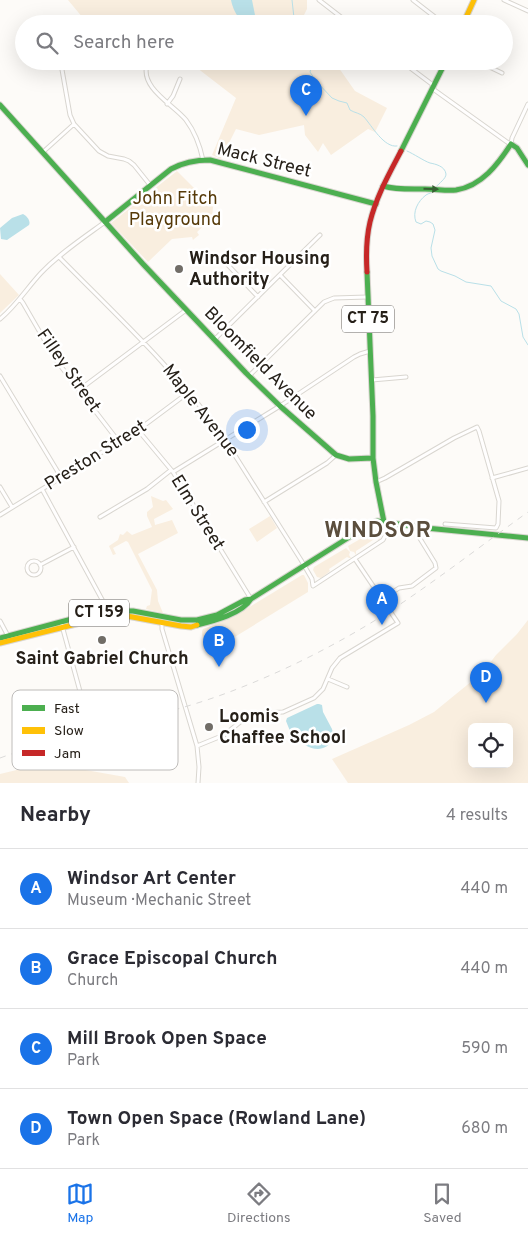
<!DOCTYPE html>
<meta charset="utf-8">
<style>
:root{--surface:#fff;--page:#f7f7f7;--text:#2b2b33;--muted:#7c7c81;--line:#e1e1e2;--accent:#1a73e8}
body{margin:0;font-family:Overpass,sans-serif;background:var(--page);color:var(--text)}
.controls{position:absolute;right:15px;bottom:15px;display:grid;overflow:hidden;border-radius:8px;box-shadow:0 5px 20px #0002}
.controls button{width:45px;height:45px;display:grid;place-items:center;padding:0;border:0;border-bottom:1px solid var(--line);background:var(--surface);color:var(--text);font:25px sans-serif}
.you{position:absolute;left:246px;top:429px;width:18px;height:18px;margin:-12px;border:4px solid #fff;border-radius:50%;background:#1a73e8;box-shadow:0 0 0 8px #1a73e833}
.badge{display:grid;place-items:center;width:32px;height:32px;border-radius:50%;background:var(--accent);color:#fff;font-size:16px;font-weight:700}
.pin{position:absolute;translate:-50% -41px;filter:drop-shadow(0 1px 2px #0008)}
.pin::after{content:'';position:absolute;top:26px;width:18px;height:15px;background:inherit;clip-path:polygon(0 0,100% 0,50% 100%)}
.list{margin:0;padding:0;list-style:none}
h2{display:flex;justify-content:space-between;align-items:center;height:65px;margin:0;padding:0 20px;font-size:21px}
h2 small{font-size:16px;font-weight:400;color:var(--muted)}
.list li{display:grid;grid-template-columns:32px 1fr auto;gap:15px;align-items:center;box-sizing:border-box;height:80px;padding:0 20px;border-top:1px solid var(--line)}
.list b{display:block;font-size:19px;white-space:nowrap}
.list p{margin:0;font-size:16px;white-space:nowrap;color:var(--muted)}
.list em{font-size:16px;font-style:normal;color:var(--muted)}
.icon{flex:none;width:28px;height:28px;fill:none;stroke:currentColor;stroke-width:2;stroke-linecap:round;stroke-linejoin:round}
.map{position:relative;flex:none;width:528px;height:783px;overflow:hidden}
.search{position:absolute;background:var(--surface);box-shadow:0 5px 20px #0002;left:15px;right:15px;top:15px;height:55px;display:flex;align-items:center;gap:12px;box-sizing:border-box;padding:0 18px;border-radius:28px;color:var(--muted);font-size:19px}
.sheet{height:385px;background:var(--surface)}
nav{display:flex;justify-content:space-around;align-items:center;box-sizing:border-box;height:70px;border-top:1px solid var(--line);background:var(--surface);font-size:14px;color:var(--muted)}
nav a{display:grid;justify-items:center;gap:2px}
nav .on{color:var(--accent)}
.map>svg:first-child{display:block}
</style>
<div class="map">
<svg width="528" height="783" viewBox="0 0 528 783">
<rect width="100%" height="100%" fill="#fdfbf8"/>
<path fill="#f9eedf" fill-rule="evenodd" d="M68,0H307V9L303,17L307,24H88Z
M188,61H334L355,91L387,108L375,132L368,129L331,155L323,143L318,152L305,135L304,125L259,135L236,129L221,159L212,155L236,98Z
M177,171L213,207L212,218L197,232L199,235L194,239L193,240L192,237L172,239L148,262L111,223Z
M0,274L19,295L0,313Z
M151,496L163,501L166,500L173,509L154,519L155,525L172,520L178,533L138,554L157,590L158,601L163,613L146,609L147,606L150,605L152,590L128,542L126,541L113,548L116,554L113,555L109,546L118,540L120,534L123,535L127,531L132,535L152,527L147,516V512L153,507Z
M270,516L277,528L257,542L249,529Z
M376,530H379L383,531V535L379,540L376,538L356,551V555L354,552L350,551L348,546Z
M346,548L350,552L349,555L351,558H349L347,557L329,569L330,571L329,572L321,578L317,577L313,570L314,567Z
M302,575H304L308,583V592L233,638H232L229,637L212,646L207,645L202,635V631L203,629L233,617Z
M528,620V783H348L332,759L409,725L434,712L483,672L496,655L517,634ZM472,727H509V764H472Z
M29,767L80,769L125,777L129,783H0V774Z"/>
<path fill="#b9e0e8" d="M231,0H252L255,15L252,21C240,26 233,10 231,0Z
M23,214C27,216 31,221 29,225L7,240L1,239L0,228L12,218Z
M317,704H319L322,705L323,712L332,729L334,738C323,757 306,748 293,736H292L286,721L287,718Z"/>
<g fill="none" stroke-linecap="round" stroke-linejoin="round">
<path stroke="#b9e0e8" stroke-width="1" d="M292,0L294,18L298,24
M313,61L310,72L316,81L332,98L339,101L347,103L350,110C355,113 360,113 364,117C372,126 384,148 397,146
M407,151C414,154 424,161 430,163C435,164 445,166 446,174C446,179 439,183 436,187
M434,192C432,193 429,193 426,195C418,201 412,212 416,222L421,224L426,221L430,222L433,224L435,230L431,248L432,256L438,269L441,271L455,276L466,282L491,286L501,301L516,309L519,314L523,337L528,345"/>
<g stroke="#d9d6d0" stroke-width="5">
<path id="street" d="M319,0L350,24
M413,0L444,24
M504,0L528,11
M143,61L147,65
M401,61L433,85
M477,61L502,73
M61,64L70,115L74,124L99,151L108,156L124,159L129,161L134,165L150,185
M147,65C140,88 174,105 186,120C195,132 200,146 203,160
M147,65H153L155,61
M433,89L507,142L511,144L512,138L528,104
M167,104L173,96L180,79
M43,152L74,124
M59,257C116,315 177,371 224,438L301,560L312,579L313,586L383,540L386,534L384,522
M226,263L258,297
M280,275L315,311
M20,299L23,303L56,360L119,442
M0,319C16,306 27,288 41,273C59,254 83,238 105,222
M214,340L320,235
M0,376L61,477
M249,376L324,302L334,298L367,297
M372,380L406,377
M79,390L186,310
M138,430L173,472L251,599
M173,472L280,406L354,357L360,354L370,351
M492,478L528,468
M376,482L385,478L454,438L477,427L479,431L499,501L498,524L496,528L445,524
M0,487L12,507
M42,489L105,605L108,612
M264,502L327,463L336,455
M0,515L138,430L189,392
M100,517L147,489L171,470
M27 568a7 7 0 1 1 14 0a7 7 0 1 1-14 0Z
M40,565L74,547
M382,599L399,588L412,586L436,568L435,563L419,537L417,527
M0,621L8,636
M61,622L84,706
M162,622V629L197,746L199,767L198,783
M328,679L347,687
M197,746L224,735L244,719L252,715L261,713L283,712L314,698L323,689L332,668L340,658L398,623L355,559"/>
</g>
<g stroke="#d9d6d0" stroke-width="7">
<path id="fast" d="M0,105L143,264L246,373L280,406L336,455L349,459L373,458
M401,151L446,61
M383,186C397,190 411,189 425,189C436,189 446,191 456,190C482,186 498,164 511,144L517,148L528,165
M105,222L171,169C184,162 196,160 210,160L376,204
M384,522L426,528L528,538
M197,625C213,621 242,614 251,599L370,524L377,521L384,522L376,482L373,458V416L367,272
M0,638L87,615L116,611H133L181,620H197L217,615L245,600L251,599"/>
</g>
<g stroke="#d9d6d0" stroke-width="7">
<path id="slow" d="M463,24L474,0
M0,643L104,617L127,616L181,626L191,627L197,625"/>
</g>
<g stroke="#d9d6d0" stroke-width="7">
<path id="jam" d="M367,272C366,256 366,239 370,222C376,197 389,174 401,151"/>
</g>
<use href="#street" stroke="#fffefe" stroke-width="3"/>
<use href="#fast" stroke="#4caf50" stroke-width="5"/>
<use href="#slow" stroke="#ffc107" stroke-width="5"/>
<use href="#jam" stroke="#c62828" stroke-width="5"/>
<path stroke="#dbdad9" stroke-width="1" stroke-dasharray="6 6" stroke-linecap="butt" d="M0,758C76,730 157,720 232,691C287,670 340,643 390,611C437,580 482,545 528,512"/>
</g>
<defs><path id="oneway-solid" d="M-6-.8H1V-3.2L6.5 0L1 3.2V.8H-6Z" transform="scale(1.25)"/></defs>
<use fill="#376032" href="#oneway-solid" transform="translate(431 189) rotate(2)"/>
<g fill="#716d67" stroke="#fff" stroke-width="2">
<circle cx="179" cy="269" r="5"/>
<circle cx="102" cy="640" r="5"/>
<circle cx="209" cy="727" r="5"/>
</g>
<g text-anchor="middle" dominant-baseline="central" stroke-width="5" stroke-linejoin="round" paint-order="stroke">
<g fill="#fff" stroke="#67635e" stroke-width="1">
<rect x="342" y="305.5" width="52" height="27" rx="4"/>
<rect x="69" y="599.5" width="60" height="27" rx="4"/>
</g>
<g font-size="16" font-weight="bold" fill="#262019">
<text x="368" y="319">CT 75</text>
<text x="99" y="613">CT 159</text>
</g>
<g font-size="18" fill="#262019" stroke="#fff">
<text transform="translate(264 161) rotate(14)">Mack Street</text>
<text transform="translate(260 364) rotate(45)">Bloomfield Avenue</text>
<text transform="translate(68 371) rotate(55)">Filley Street</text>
<text transform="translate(200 411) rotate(52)">Maple Avenue</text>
<text transform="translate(96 456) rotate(-32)">Preston Street</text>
<text transform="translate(197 513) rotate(58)">Elm Street</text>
</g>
<g font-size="18" fill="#563a09" stroke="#fff">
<text x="175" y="199">John Fitch<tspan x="175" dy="21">Playground</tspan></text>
</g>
<g font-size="18" font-weight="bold" fill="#262019" stroke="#fff" text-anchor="start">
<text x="189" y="259">Windsor Housing<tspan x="189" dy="21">Authority</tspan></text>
<text x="102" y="659" text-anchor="middle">Saint Gabriel Church</text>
<text x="219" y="717">Loomis<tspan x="219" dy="21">Chaffee School</tspan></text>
</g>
<g font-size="22" font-weight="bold" letter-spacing="1" fill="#5b4e3d" stroke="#fff">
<text x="378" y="531">WINDSOR</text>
</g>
</g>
<rect x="12" y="690" width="166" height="80" rx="8" fill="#fff" stroke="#bebcba" stroke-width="1"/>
<rect x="22" y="705" width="23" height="6" fill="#4caf50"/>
<rect x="22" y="727" width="23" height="7" fill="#ffc107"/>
<rect x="22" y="750" width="23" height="6" fill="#c62828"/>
<g font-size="14" fill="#262019">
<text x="54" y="713">Fast</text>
<text x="54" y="735">Slow</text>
<text x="54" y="758">Jam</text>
</g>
</svg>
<div class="controls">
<button><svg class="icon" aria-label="locate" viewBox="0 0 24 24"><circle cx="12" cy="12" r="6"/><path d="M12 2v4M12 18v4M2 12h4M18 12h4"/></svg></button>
</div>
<div class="you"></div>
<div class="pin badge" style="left:382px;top:625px">A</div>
<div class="pin badge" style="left:219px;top:667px">B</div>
<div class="pin badge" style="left:306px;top:116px">C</div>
<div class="pin badge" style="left:486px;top:703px">D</div>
<div class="search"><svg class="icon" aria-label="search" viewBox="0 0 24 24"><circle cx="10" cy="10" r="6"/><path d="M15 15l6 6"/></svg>Search here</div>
</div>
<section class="sheet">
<h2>Nearby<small>4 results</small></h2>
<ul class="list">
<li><span class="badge">A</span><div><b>Windsor Art Center</b><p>Museum · Mechanic Street</p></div><em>440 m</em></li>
<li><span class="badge">B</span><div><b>Grace Episcopal Church</b><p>Church</p></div><em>440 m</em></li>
<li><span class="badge">C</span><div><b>Mill Brook Open Space</b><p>Park</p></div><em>590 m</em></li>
<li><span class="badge">D</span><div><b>Town Open Space (Rowland Lane)</b><p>Park</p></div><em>680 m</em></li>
</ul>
</section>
<nav>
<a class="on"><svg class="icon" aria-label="map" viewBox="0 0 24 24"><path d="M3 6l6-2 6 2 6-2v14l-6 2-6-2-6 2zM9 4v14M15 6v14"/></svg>Map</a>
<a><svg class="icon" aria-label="directions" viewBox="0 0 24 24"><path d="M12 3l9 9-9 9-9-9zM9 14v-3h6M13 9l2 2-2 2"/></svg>Directions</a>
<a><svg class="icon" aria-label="saved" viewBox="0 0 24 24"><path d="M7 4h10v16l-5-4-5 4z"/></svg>Saved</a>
</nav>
